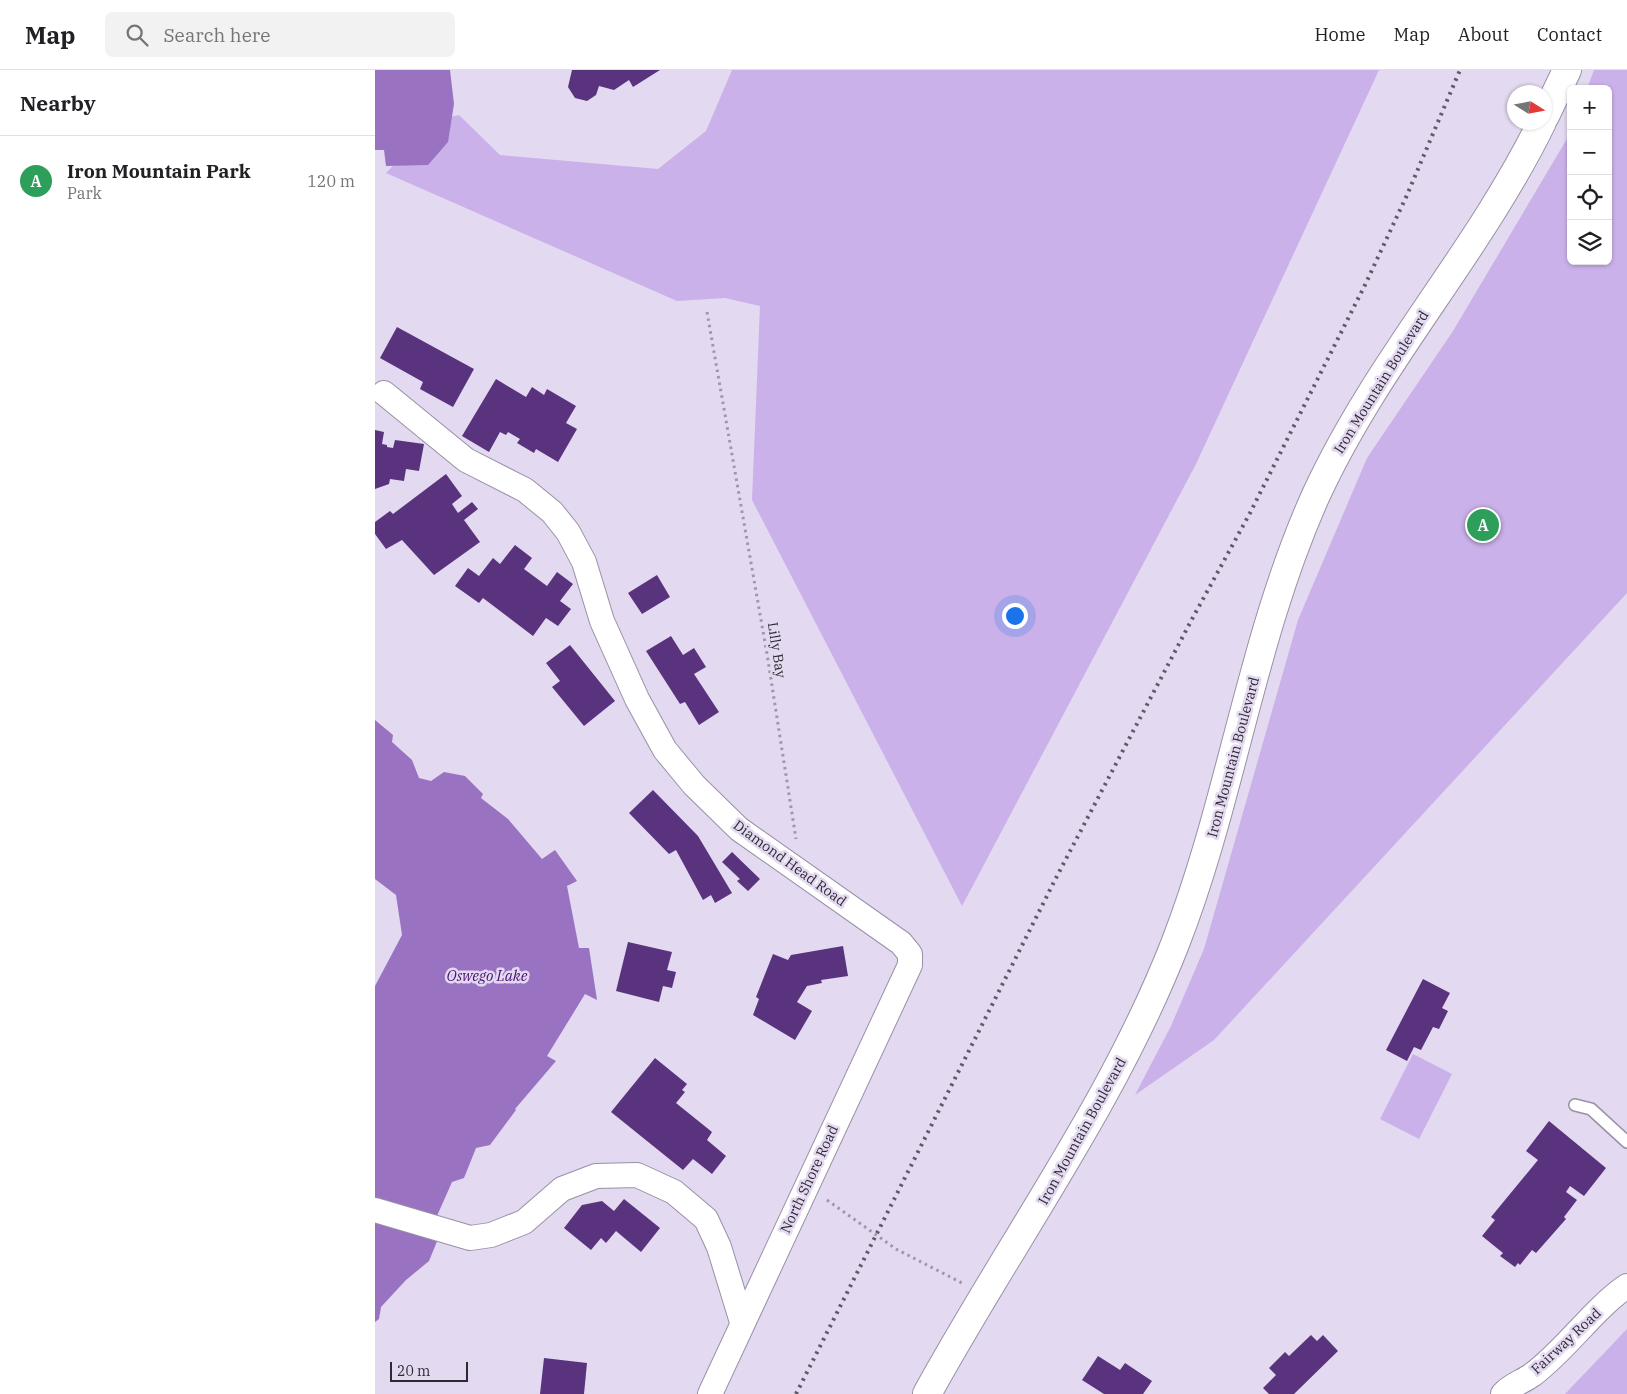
<!DOCTYPE html>
<meta charset="utf-8">
<style>
:root{--surface:#fff;--page:#f2f2f2;--text:#202124;--muted:#757577;--line:#e0e0e0;--accent:#1a73e8}
body{margin:0;font-family:"IBM Plex Serif",serif;background:var(--page);color:var(--text)}
.controls{position:absolute;right:15px;top:15px;display:grid;overflow:hidden;border-radius:8px;box-shadow:0 1px 4px #0004}
.controls button{width:45px;height:45px;display:grid;place-items:center;padding:0;border:0;border-bottom:1px solid var(--line);background:var(--surface);color:var(--text);font:25px sans-serif}
.compass{position:absolute;left:1132px;top:15px;width:45px;height:45px;border-radius:50%;background:var(--surface);box-shadow:0 1px 4px #0004;rotate:101deg}
.scale{position:absolute;left:15px;bottom:12px;width:78px;box-sizing:border-box;padding-left:5px;border:2px solid #2e2a33;border-top:0;font-size:14px;line-height:18px;white-space:nowrap;color:#2e2a33;-webkit-text-stroke:4px #e3d9f0;paint-order:stroke}
.you{position:absolute;left:639px;top:545px;width:18px;height:18px;margin:-12px;border:4px solid #fff;border-radius:50%;background:#1a73e8;box-shadow:0 0 0 8px #1a73e833}
.badge{display:grid;place-items:center;width:32px;height:32px;border-radius:50%;background:var(--accent);color:#fff;font-size:16px;font-weight:700}
.pin{position:absolute;translate:-50% -50%;border:2px solid #fff;box-shadow:0 1px 5px #0006}
.list{margin:0;padding:0;list-style:none}
h2{display:flex;justify-content:space-between;align-items:center;height:65px;margin:0;padding:0 20px;font-size:21px}
h2 small{font-size:16px;font-weight:400;color:var(--muted)}
.list li{display:grid;grid-template-columns:32px 1fr auto;gap:15px;align-items:center;box-sizing:border-box;height:90px;padding:0 20px;border-top:1px solid var(--line)}
.list b{display:block;font-size:19px;white-space:nowrap}
.list p{margin:0;font-size:16px;white-space:nowrap;color:var(--muted)}
.list em{font-size:16px;font-style:normal;color:var(--muted)}
.icon{flex:none;width:28px;height:28px;fill:none;stroke:currentColor;stroke-width:2;stroke-linecap:round;stroke-linejoin:round}
.map{position:relative;flex:none;width:1252px;height:1324px;overflow:hidden}
header{display:flex;align-items:center;gap:30px;box-sizing:border-box;height:70px;padding:0 25px;background:var(--surface);border-bottom:1px solid var(--line)}
header strong{font-size:24px}
nav{display:flex;gap:28px;margin-inline-start:auto;font-size:18px}
.search{width:350px;height:45px;background:var(--page);display:flex;align-items:center;gap:12px;box-sizing:border-box;padding:0 18px;border-radius:8px;color:var(--muted);font-size:19px}
main{display:flex}
aside{flex:1;background:var(--surface)}
.map>svg:first-child{display:block}
</style>
<header>
<strong>Map</strong>
<div class="search"><svg class="icon" aria-label="search" viewBox="0 0 24 24"><circle cx="10" cy="10" r="6"/><path d="M15 15l6 6"/></svg>Search here</div>
<nav><a>Home</a><a>Map</a><a>About</a><a>Contact</a></nav>
</header>
<main>
<aside>
<h2>Nearby<small></small></h2>
<ul class="list">
<li><span class="badge" style="background:#2e9e5b">A</span><div><b>Iron Mountain Park</b><p>Park</p></div><em>120 m</em></li>
</ul>
</aside>
<div class="map">
<svg width="1252" height="1324" viewBox="0 0 1252 1324">
<rect width="100%" height="100%" fill="#e3d9f0"/>
<path fill="#cab1e9" d="M357,0H1004L821,394L587,836L377,430L385,236L350,228L302,231L11,103L62,50L84,45L125,85L283,99L331,61Z
M1219,0H1252V523L839,970L760,1025L796,956L829,879L923,550L992,388L1078,261L1196,62V191H1233V19H1212Z
M1038,984L1077,1004L1044,1069L1005,1049Z
M1252,1259V1324H1190Z"/>
<path fill="#9972c2" d="M0,0H75L79,34L73,72L53,95L11,96L9,80H0Z
M0,650L18,665L17,672L37,690L44,708L56,711L69,702L90,706L108,724L106,728L133,749L167,789L180,780L202,811L192,816L204,878H214L222,930L210,924L172,986L181,991L140,1039L141,1040L115,1075L101,1078L89,1108L77,1112L58,1155L63,1169L54,1191L31,1210L6,1237L4,1249L0,1252V916L27,865L21,825L0,809Z"/>
<path fill="#5a337e" d="M197,0H285L258,17L254,10L239,20L224,16L221,25L212,31L200,28L193,17Z
M22,257L99,299L78,337L45,319L48,312L5,288Z
M121,309L151,327L157,317L169,325L172,319L201,336L191,353L202,359L183,392L161,379L159,383L142,373L145,369L133,362L131,365L125,362L114,382L87,366Z
M0,360L9,362L7,374L12,375V377L18,378L20,370L49,374L44,401L31,399L29,411L15,409L14,414L0,419Z
M71,404L87,426L77,434L83,443L97,432L103,439L89,450L105,472L59,505L27,470L11,479L0,464V452L15,441L18,444Z
M140,475L157,488L149,499L172,516L182,502L198,514L185,531L196,539L183,556L171,548L158,566L108,528L104,533L80,516L93,498L104,506L118,488L125,494Z
M282,505L295,527L267,544L253,523Z
M296,566L308,585L319,578L331,597L319,604L344,642L324,655L310,632L305,634L271,581Z
M195,575L240,631L209,656L177,617L185,611L171,593Z
M278,720L323,766L357,823L340,833L336,825L328,830L301,780L294,784L254,743Z
M357,782L385,809L373,821L362,811L365,809L347,792Z
M253,872L297,882L292,900L301,902L297,918L288,916L284,932L241,921Z
M468,876L473,906L446,910L447,913L432,916L422,932L437,941L420,970L378,945L384,929L381,927L398,884L413,890L416,885Z
M1048,909L1075,923L1067,938L1073,941L1064,959L1058,957L1046,980L1039,977L1032,991L1011,980Z
M280,988L312,1014L307,1020L310,1022L301,1033L337,1062L332,1070L351,1086L337,1104L318,1089L308,1100L236,1042Z
M1174,1051L1231,1098L1209,1126L1195,1116L1191,1122L1202,1130L1189,1147L1191,1149L1161,1183L1157,1180L1145,1195L1143,1193L1140,1197L1125,1186L1128,1183L1107,1166L1120,1150L1116,1147L1163,1090L1151,1081Z
M249,1129L285,1158L266,1182L241,1161L231,1173L226,1168L216,1180L189,1158L207,1135L227,1131L239,1141Z
M936,1265L942,1271L948,1265L963,1281L919,1324H894L888,1318L901,1305L894,1298L910,1282L914,1286Z
M723,1286L745,1300L750,1293L777,1311L768,1324H729L707,1310Z
M169,1288L212,1293L209,1324H165Z"/>
<g fill="none" stroke-linecap="round" stroke-linejoin="round">
<g stroke="#9990a5" stroke-width="14">
<path id="lane" d="M1200,1035L1216,1039L1252,1072"/>
</g>
<g stroke="#9990a5" stroke-width="26">
<path id="street" d="M9,323L91,390L150,420L177,442L193,462L209,492L227,551L262,629L290,680L319,715L364,759L526,873L535,884V895L335,1324
M0,1140L95,1168L116,1165L149,1152L187,1119L221,1106L262,1105L299,1122L331,1149L344,1177L367,1252
M1128,1324C1136,1315 1147,1312 1157,1305C1192,1279 1217,1240 1252,1216"/>
</g>
<g stroke="#9990a5" stroke-width="30">
<path id="secondary" d="M1170,46L1192,0
M552,1324C634,1174 737,1035 800,874C857,728 876,569 941,425C1002,292 1103,183 1167,52"/>
</g>
<path stroke="#9f97a9" stroke-width="3" stroke-dasharray="2.5 4" stroke-linecap="butt" d="M332,242L392,584L421,769
M452,1130L521,1179L587,1213"/>
<use href="#lane" stroke="#fff" stroke-width="11"/>
<use href="#street" stroke="#fff" stroke-width="24"/>
<use href="#secondary" stroke="#fff" stroke-width="28"/>
<path stroke="#605a67" stroke-width="4" stroke-dasharray="2.5 5" stroke-linecap="butt" d="M421,1324L682,806L816,551L875,443L990,215L1032,125L1085,0"/>
</g>
<g text-anchor="middle" dominant-baseline="central" stroke-width="5" stroke-linejoin="round" paint-order="stroke">
<g font-size="14" fill="#2e2a33" stroke="#e3d9f0">
<text transform="translate(1006 312) rotate(-58)">Iron Mountain Boulevard</text>
<text transform="translate(402 580) rotate(81)">Lilly Bay</text>
<text transform="translate(858 687) rotate(-75)">Iron Mountain Boulevard</text>
<text transform="translate(415 793) rotate(36)">Diamond Head Road</text>
<text transform="translate(707 1061) rotate(-61)">Iron Mountain Boulevard</text>
<text transform="translate(434 1109) rotate(-65)">North Shore Road</text>
<text transform="translate(1191 1271) rotate(-43)">Fairway Road</text>
</g>
<g font-size="15" font-style="italic" fill="#490f72" stroke="#e3d9f0">
<text x="112" y="905">Oswego Lake</text>
</g>
</g>
</svg>
<div class="controls">
<button>+</button>
<button>−</button>
<button><svg class="icon" aria-label="locate" viewBox="0 0 24 24"><circle cx="12" cy="12" r="6"/><path d="M12 2v4M12 18v4M2 12h4M18 12h4"/></svg></button>
<button><svg class="icon" aria-label="layers" viewBox="0 0 24 24"><path d="M12 4l9 5-9 5-9-5zM3 14l9 5 9-5"/></svg></button>
</div>
<svg class="compass" viewBox="-18 -18 36 36"><path d="M0-13l5 13h-10z" fill="#e53935"/><path d="M0 13l5-13h-10z" fill="#757577"/></svg>
<div class="scale">20 m</div>
<div class="you"></div>
<div class="pin badge" style="left:1108px;top:455px;background:#2e9e5b">A</div>
</div>
</main>
